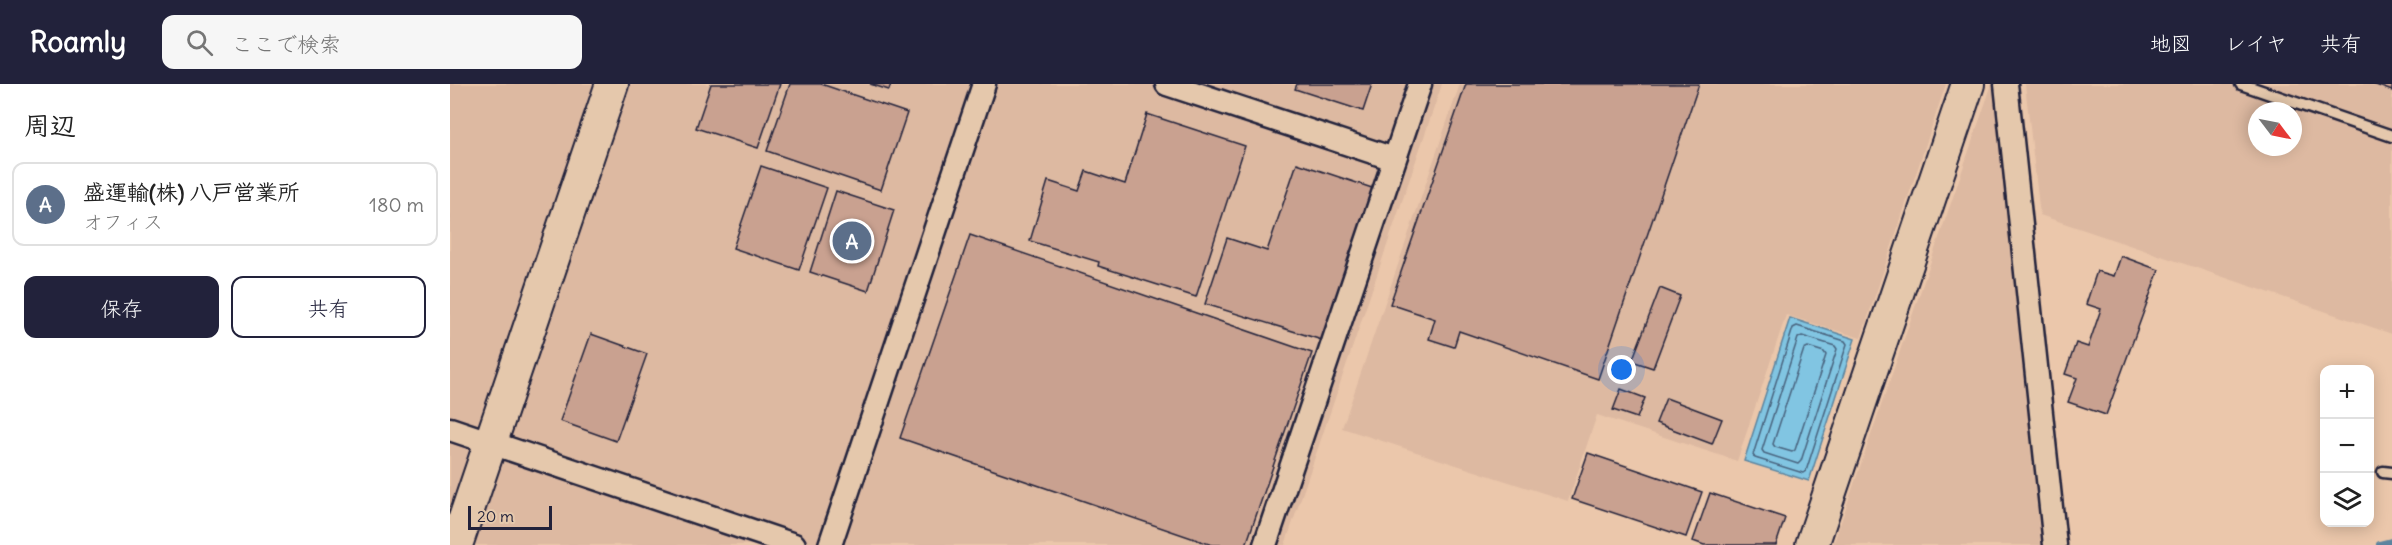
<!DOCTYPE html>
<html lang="ja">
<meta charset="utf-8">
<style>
:root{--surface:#fff;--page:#f6f6f6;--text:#222;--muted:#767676;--line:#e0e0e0;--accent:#22223b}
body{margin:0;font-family:Delius,"Klee One",sans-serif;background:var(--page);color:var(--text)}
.controls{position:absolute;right:18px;bottom:18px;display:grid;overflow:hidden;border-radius:12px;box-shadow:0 3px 15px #0003}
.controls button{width:54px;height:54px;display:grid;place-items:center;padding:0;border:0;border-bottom:2px solid var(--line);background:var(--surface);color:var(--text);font:30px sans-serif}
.compass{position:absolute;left:1798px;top:18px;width:54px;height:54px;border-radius:50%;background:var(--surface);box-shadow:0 3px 15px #0003;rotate:122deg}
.scale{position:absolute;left:18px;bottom:15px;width:84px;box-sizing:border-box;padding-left:6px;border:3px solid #22223b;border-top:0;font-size:16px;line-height:21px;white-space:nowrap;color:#22223b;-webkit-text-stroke:4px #e5c8ac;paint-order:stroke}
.you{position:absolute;left:1172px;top:286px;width:21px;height:21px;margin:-15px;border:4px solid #fff;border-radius:50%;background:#1a73e8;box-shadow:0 0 0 9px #1a73e833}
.badge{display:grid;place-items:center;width:39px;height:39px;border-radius:50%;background:var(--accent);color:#fff;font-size:20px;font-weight:700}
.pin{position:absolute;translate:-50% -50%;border:3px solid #fff;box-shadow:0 2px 6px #0006}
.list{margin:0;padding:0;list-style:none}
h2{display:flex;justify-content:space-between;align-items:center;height:78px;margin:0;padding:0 24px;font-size:26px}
h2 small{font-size:20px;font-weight:400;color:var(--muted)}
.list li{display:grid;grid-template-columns:39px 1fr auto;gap:18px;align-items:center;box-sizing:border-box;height:84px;margin:0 12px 12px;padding:0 12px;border:2px solid var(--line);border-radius:12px}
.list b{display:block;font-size:22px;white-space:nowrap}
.list p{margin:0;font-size:20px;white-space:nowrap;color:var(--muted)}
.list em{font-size:20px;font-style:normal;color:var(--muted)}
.actions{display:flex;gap:12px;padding:18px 24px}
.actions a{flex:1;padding:14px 0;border:2px solid var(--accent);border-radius:12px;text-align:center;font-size:21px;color:var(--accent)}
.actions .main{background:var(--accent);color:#fff}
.icon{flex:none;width:33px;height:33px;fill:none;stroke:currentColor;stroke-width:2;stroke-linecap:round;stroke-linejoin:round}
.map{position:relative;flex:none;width:1942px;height:461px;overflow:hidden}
header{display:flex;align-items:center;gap:36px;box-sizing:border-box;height:84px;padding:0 30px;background:var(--accent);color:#fff}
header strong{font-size:28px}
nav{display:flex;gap:33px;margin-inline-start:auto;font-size:21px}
.search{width:420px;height:54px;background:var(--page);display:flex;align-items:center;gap:15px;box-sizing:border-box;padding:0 21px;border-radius:12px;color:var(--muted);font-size:22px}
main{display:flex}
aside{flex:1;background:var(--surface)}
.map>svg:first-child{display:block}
</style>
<header>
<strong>Roamly</strong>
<div class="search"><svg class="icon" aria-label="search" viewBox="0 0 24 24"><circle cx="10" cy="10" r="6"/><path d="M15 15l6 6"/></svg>ここで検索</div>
<nav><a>地図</a><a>レイヤ</a><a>共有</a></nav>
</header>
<main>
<aside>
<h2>周辺<small></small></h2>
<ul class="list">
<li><span class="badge" style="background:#5c6f8a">A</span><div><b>盛運輸(株) 八戸営業所</b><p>オフィス</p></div><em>180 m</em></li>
</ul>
<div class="actions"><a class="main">保存</a><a>共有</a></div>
</aside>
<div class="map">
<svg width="1942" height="461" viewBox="0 0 1942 461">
<rect width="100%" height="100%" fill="#ebc7ab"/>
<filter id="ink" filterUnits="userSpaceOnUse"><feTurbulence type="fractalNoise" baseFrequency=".0167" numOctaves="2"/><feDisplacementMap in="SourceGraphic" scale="12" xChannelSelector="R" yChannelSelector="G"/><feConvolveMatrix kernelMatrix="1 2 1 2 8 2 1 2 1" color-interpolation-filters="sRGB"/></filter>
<g filter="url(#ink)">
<path fill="#ddb9a1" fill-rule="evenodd" d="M0,0H992L835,461H0Z
M1010,0H1496L1411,254L1336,231L1287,377L1147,331L1118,417L892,344Z
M1542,0H1544L1591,461H1383Z
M1575,0H1942V250L1590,131ZM1807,27H1843V63H1807Z"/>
<path fill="#81c5e2" stroke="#5b849f" stroke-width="1.5" d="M1340,234L1405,255L1359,397L1294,377Z"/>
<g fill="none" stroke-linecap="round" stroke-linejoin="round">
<path stroke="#48637e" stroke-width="1.5" d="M1347,242L1395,257L1397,260L1356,387L1353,389L1305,374L1303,371L1343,244Z
M1352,252L1385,262L1387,265L1351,377L1348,380L1314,369L1312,366L1348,254Z
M1358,263L1374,268L1376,271L1345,366L1342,368L1325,363L1323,360L1354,265Z"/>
<path stroke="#5b849f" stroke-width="8" d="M1930,461L1942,458"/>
</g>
<path fill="#c9a190" stroke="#22223b" stroke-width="1.5" d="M261,0H330L308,64L246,44Z
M340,0H371L457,29L431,106L317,67Z
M420,0H441L439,6Z
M847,0H922L913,27L845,5Z
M1016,0H1249L1148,295L1009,247L1004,263L979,255L985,235L940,220Z
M1923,0H1942V7Z
M697,30L795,62L746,213L648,182L649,178L580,157L598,97L629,107L636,87L675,100Z
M847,79L922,104L872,256L755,220L777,154L817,167Z
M311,82L377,104L349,186L283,164Z
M386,107L444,126L418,207L360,188Z
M520,151L862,269L796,461H762L450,354Z
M1671,172L1709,186L1656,331L1618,318L1627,294L1615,290L1626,259L1638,263L1651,225L1636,220L1647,187L1664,192Z
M1210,204L1230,212L1203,284L1182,277Z
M141,250L197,270L166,357L110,337Z
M1171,305L1195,314L1187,334L1163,326Z
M1216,314L1272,335L1262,360L1206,339Z
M1138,369L1252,408L1236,453L1122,415Z
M1260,409L1335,434L1326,461H1254L1243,457Z"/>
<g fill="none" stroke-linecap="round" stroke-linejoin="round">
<g stroke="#22223b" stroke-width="15">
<path id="lane" d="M1791,0L1942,52
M1933,388L1942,389"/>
</g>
<g stroke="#22223b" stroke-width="27">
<path id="street" d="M717,0L944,75
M1556,0L1605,461
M0,345L344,461
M380,461L534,0
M815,461L970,0"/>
</g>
<g stroke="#22223b" stroke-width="36">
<path id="secondary" d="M6,461L162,0
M1362,461L1518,0"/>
</g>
<use href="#lane" stroke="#e5c8ac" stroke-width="10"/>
<use href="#street" stroke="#e5c8ac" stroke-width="22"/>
<use href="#secondary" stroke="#e5c8ac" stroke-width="32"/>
</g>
</g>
</svg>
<div class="controls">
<button>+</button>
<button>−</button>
<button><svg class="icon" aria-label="layers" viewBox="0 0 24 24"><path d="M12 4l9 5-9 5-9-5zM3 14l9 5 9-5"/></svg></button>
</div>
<svg class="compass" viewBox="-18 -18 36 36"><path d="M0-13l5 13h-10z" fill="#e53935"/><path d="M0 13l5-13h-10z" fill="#767676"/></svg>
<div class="scale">20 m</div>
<div class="you"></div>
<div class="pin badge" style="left:402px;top:157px;background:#5c6f8a">A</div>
</div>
</main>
